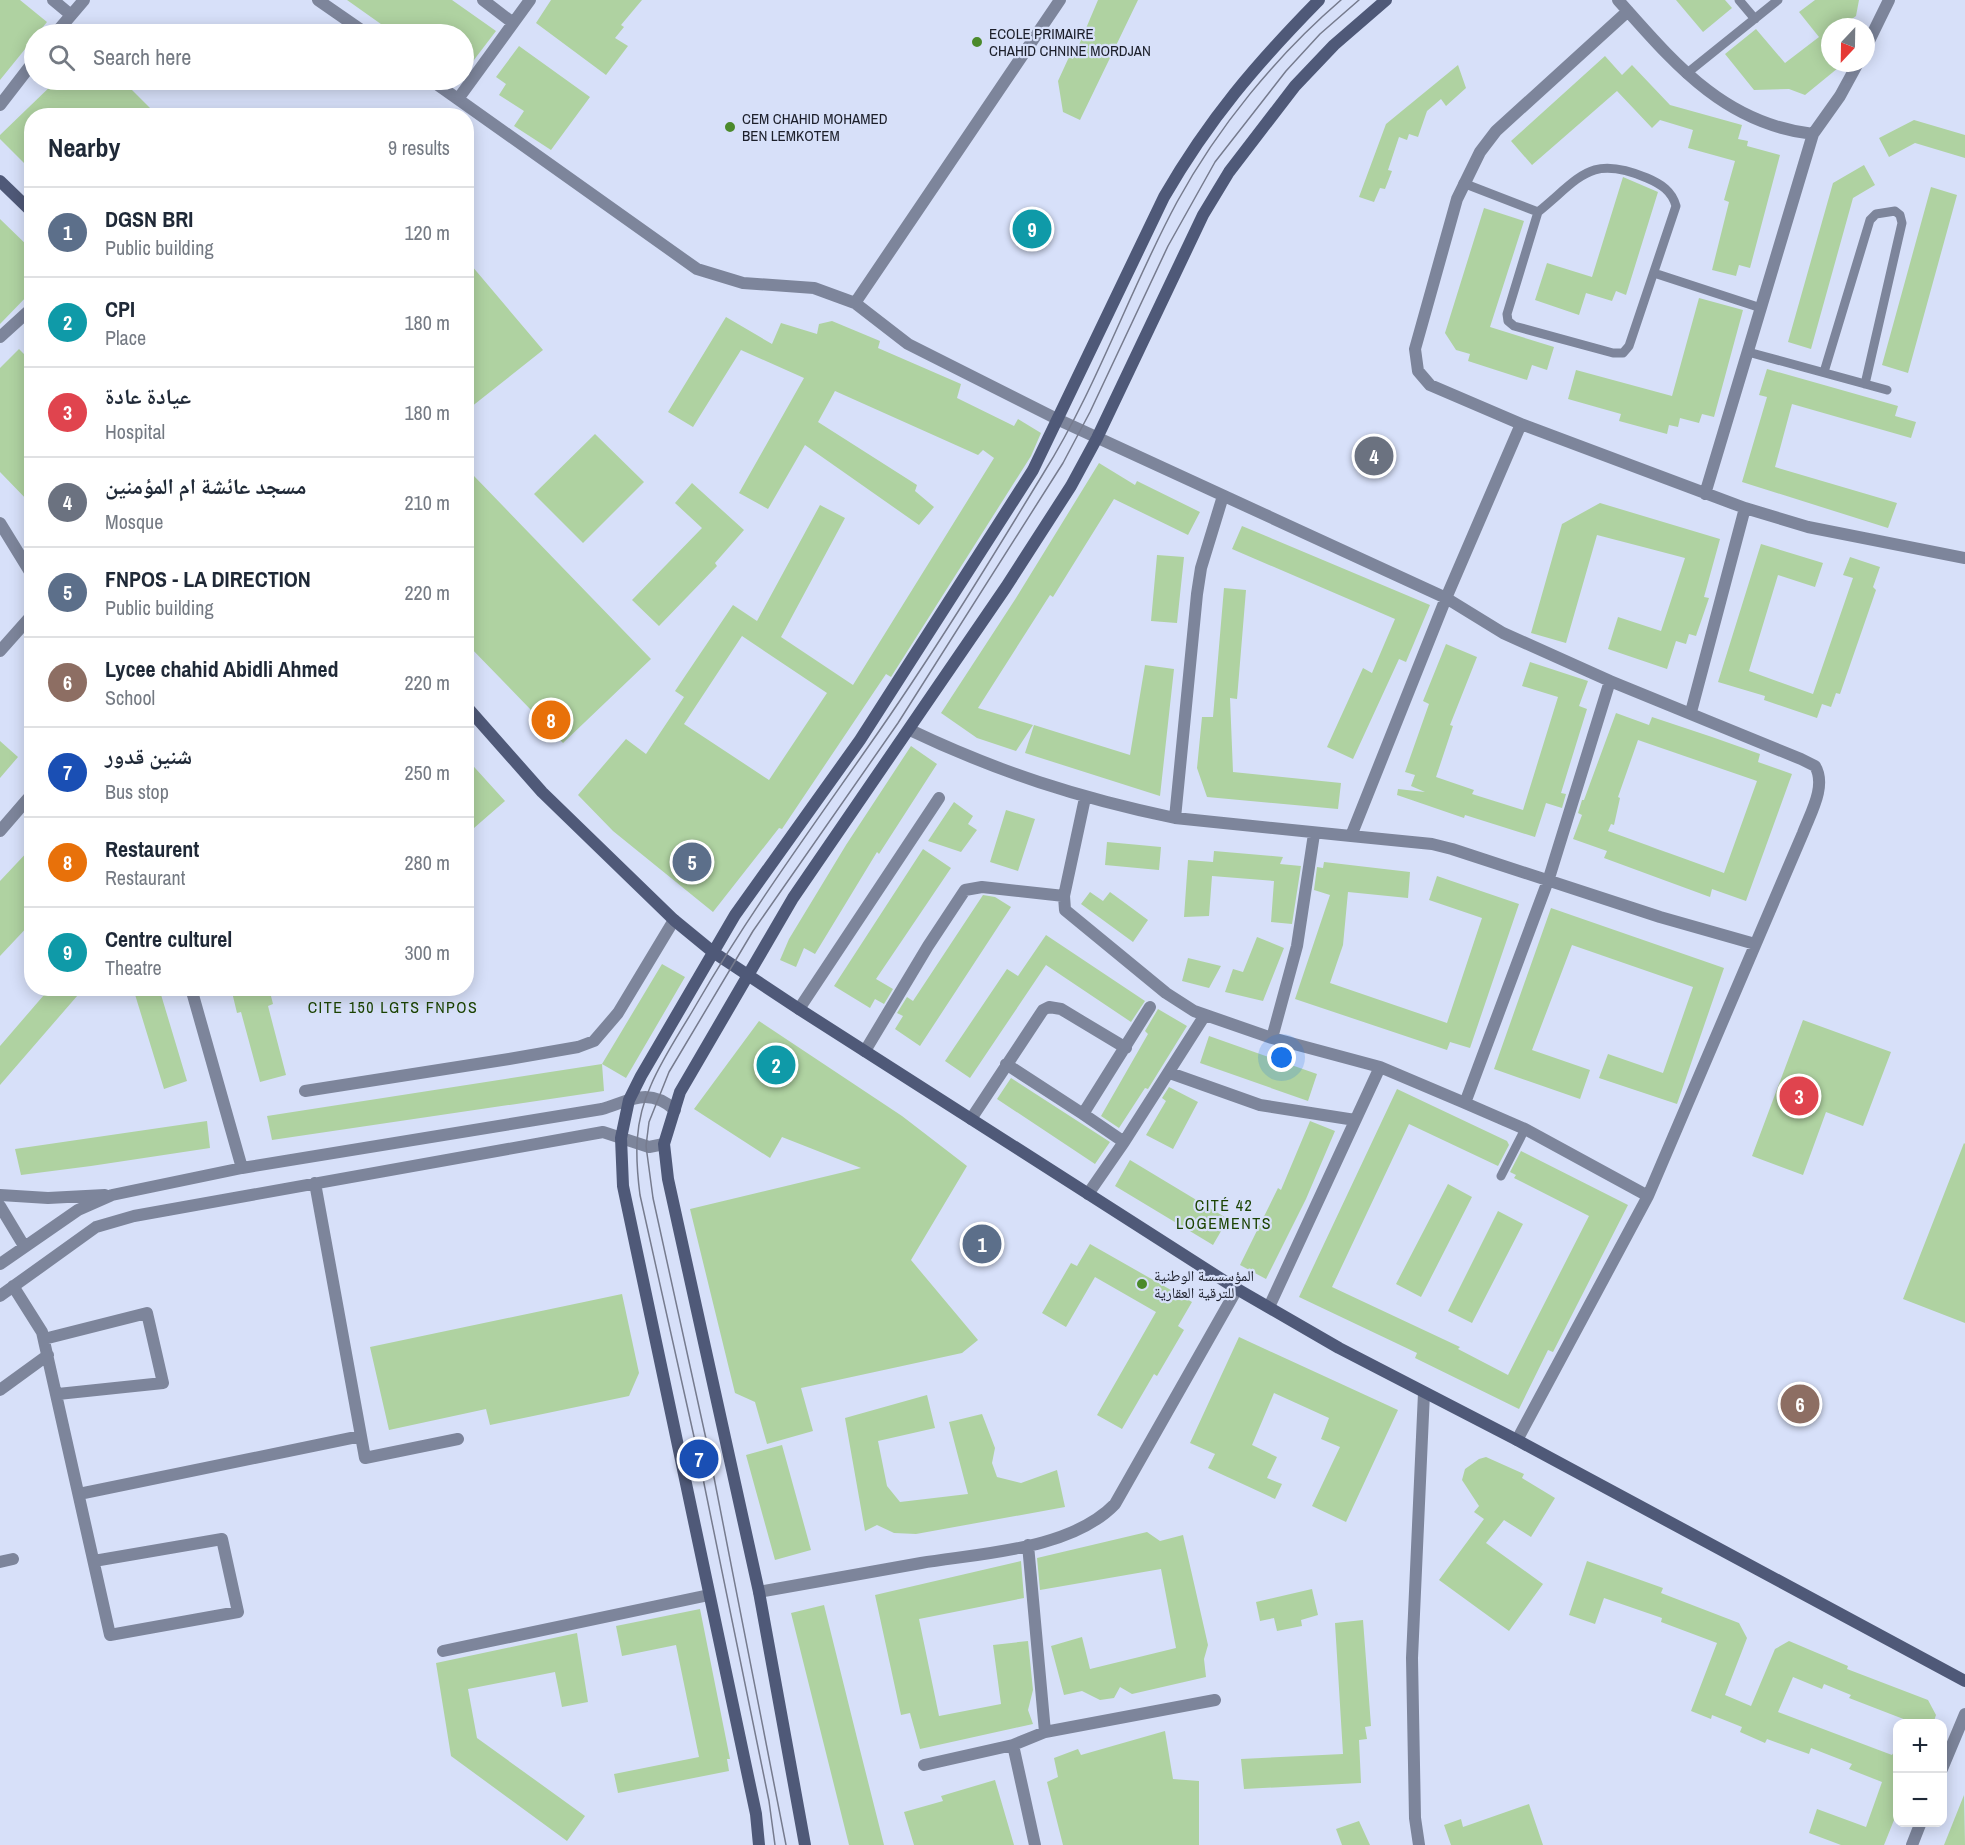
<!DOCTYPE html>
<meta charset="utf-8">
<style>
:root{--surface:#fff;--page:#f2f2f3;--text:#1f2937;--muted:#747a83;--line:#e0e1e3;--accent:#db2777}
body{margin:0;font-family:"Archivo Narrow","Noto Naskh Arabic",sans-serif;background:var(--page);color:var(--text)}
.controls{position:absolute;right:18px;bottom:18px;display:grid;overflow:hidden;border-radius:12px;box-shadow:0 3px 15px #0003}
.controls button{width:54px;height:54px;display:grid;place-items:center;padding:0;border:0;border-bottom:2px solid var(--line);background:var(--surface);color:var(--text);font:30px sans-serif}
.compass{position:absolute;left:1821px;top:18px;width:54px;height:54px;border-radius:50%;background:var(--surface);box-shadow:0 3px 15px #0003;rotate:202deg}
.you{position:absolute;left:1282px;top:1058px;width:21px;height:21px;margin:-15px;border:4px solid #fff;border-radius:50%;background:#1a73e8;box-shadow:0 0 0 9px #1a73e833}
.badge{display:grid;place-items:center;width:39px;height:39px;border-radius:50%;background:var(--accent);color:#fff;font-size:20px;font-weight:700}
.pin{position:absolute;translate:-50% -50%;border:3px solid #fff;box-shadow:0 2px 6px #0006}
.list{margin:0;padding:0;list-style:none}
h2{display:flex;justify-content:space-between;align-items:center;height:78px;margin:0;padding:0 24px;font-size:26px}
h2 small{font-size:20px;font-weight:400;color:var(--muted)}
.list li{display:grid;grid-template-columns:39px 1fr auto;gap:18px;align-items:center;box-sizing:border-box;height:90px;padding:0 24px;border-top:2px solid var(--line)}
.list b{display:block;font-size:22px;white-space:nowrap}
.list p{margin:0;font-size:20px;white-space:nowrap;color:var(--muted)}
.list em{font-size:20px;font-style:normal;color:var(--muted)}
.icon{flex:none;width:33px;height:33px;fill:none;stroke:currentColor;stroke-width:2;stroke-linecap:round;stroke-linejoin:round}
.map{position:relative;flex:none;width:1965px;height:1845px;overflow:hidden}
.search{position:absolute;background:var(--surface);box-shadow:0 3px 15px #0003;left:24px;top:24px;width:450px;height:66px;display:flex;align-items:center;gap:15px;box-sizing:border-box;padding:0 21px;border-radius:33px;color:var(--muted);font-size:22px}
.panel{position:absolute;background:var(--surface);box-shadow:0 3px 15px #0003;left:24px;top:108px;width:450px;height:888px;border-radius:24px}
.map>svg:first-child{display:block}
</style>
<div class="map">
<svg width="1965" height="1845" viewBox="0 0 1965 1845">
<rect width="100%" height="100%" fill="#d7e0f9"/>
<path fill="#afd2a1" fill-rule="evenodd" d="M0,0H20L47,22L0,80Z
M347,0H452L496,31L464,73V34H395Z
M551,0H642L621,25L624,27L615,38L628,46L606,75L536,23Z
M1098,0H1138L1080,120L1063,112L1058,81L1069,57L1073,59Z
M1676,0H1725L1732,8L1703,32Z
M1815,0H1859L1856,16L1841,27H1830V51L1827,48L1830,63H1835L1838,68L1805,95L1789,89L1754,90L1725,54L1756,29L1785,63L1819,37L1799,12Z
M519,46L590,97L551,150L514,126L524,111L499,95L506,84L496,77Z
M1605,56L1622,75L1632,65L1670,105L1742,125L1738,139L1748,141L1747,146L1780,155L1750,268L1739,265L1736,276L1712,270L1729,202L1724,200L1735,161L1688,148L1693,130L1660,120L1652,128L1617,91L1532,165L1511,141Z
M1458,65L1466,88L1446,106L1441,99L1427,111L1418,137L1409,134L1407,140L1399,137L1388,170L1392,171L1385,189L1380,188L1374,202L1359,197L1386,124Z
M57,80H122L158,116H32V171L0,139V135Z
M1914,120L1965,135V158L1915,143L1889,157L1879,138Z
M1864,165L1875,185L1853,198L1811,349L1788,342L1833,183Z
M1623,177L1658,192L1626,295L1616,291L1612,301L1586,293L1579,315L1535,300L1547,263L1592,277Z
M1931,187L1957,195L1908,373L1882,365Z
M1484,208L1524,221L1490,327L1554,347L1547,370L1532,365L1527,380L1468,361L1470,354L1456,350L1445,333Z
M0,219L32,250V291L0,324Z
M466,259L543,350L466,411Z
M1699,298L1743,310L1714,417L1702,414L1699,423L1680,418L1678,427L1669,425L1667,434L1619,421L1621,414L1568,399L1576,370L1672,396Z
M726,317L772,344L781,323L817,334L819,324L832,321L880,341L878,348L961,384L957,398L1014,426L1018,419L1041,433L1031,456L891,677L886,674L782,829L779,828L713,912L613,831L578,795L626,739L646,754L684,697L675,691L733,605L757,621L820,505L845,518L781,637L853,685L994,458L983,450L978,455L835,391L818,422L917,485L915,491L934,507L919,525L805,445L768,509L739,493L804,378L741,350L693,427L668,412ZM742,636L827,693L769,780L684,724Z
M19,349L32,362V505L0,472V368Z
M1767,369L1898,406L1895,416L1916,422L1911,438L1792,404L1775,467L1897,503L1888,528L1742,482L1767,397L1759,395Z
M595,434L644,482L583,543L534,494Z
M1099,463L1135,485L1137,481L1200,512L1188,535L1114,499L1053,597L1050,595L978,708L1033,725L1016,751L977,738L941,713L1016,598Z
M474,476L651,659L563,743L466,643V483Z
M692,483L744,530L715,563L717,566L659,626L632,600L702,528L675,503Z
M1600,503L1720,539L1704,597L1709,598L1696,636L1689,634L1686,644L1676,641L1667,669L1608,649L1618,617L1661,631L1685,558L1647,548L1597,535L1566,643L1531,633L1562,524Z
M1242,526L1430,605L1406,662L1399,659L1353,759L1327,747L1363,668L1372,673L1395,619L1232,549Z
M1761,544L1823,563L1815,587L1778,575L1749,671L1813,694L1853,578L1843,575L1850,557L1880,567L1873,587L1876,590L1840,694L1836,693L1831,707L1822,704L1817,718L1764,700L1765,696L1718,682Z
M1157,555L1184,557L1177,623L1151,621Z
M1224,588L1246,590L1237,699L1230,698L1233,772L1341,783L1338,809L1207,797L1197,768L1202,717H1213Z
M1446,644L1477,657L1450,725L1453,726L1436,777L1474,790L1472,794L1523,810L1558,697L1522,686L1530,662L1588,681L1579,706L1587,709L1561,793L1566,794L1562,808L1546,803L1535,837L1465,815L1464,818L1397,795L1398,789L1425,792L1411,786L1415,775L1405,772L1429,704L1423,701Z
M1145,665L1174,669L1160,796L1025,753L1034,725L1130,755Z
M1616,713L1649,725L1652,717L1712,737L1760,754L1758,762L1792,774L1746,901L1712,889L1710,897L1661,879L1604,858L1607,851L1573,839L1582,815L1578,813L1582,800H1584ZM1638,740L1757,781L1724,873L1608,831L1611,824L1614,825L1620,798L1618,797Z
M0,741L18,757L0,778Z
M911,746L937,764L879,854L877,852L815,954L804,948L796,967L780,960L789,939L846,845Z
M466,758L505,801L474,828L466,820Z
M954,802L973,816L968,824L977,830L961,852L928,841Z
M1006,810L1035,819L1018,871L990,862Z
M1107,842L1161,847L1159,870L1105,865Z
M32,847V922L0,956V881Z
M923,849L951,868L876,979L893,989L884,1004L875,999L870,1008L834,986Z
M1214,851L1283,857L1280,864L1301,866L1292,924L1271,922L1274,881L1212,876L1209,916L1184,917L1188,860L1213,862Z
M1324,862L1410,872L1408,898L1348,892L1343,945L1330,983L1447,1023L1482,918L1429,900L1437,876L1519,904L1470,1048L1450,1042L1447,1050L1295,999L1330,895L1314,890L1317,867L1323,868Z
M1090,892L1103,901L1110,892L1148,920L1133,942L1081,904Z
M983,895L995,897L1011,907L920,1046L895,1029L903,1016L897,1013L907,997L913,1001Z
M1551,908L1724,968L1677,1104L1599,1078L1608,1054L1663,1073L1693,987L1572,945L1532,1050L1590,1070L1580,1099L1494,1069Z
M1046,935L1145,1001L1131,1022L1046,965L970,1078L945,1061L1007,969L1018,976Z
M1257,937L1284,948L1263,1001L1225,992L1233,969L1243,972Z
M1188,958L1221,966L1209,988L1182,981Z
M662,964L685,977L626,1078L602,1064Z
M50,988H84L0,1085V1046Z
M133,988H159L187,1081L164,1089Z
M231,988H269L273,1004L268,1006L286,1075L260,1082L241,1012L237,1013Z
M1158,1009L1187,1026L1148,1089L1145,1088L1119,1128L1101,1116L1148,1034L1145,1031Z
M1803,1020L1891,1052L1863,1126L1826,1112L1803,1175L1752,1156Z
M759,1021L902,1116L967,1166L911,1260L978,1340L962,1353L801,1388L813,1431L767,1444L755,1402L735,1393L690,1209L861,1168L782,1137L770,1158L694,1109Z
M1209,1036L1317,1074L1308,1101L1200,1063Z
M602,1064L604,1091L272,1140L267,1116Z
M1011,1078L1110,1142L1095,1164L997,1099Z
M1169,1087L1198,1102L1173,1149L1146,1135L1166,1101L1162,1098Z
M1397,1089L1507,1141L1509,1145L1498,1166L1409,1124L1332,1287L1460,1347L1458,1349L1508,1375L1589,1216L1514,1178L1516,1175L1510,1172L1521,1151L1628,1205L1553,1352L1548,1350L1519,1409L1415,1358L1417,1353L1299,1297Z
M207,1121L210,1148L91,1166L21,1175L15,1149Z
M1310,1121L1335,1131L1306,1199L1266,1279L1240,1265L1278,1188L1281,1190Z
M1964,1143L1965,1144V1323L1903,1299Z
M1130,1160L1228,1219L1213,1245L1115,1186Z
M1448,1184L1472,1197L1421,1297L1396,1284Z
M1498,1211L1523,1224L1472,1323L1448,1311Z
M1090,1244L1192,1302L1178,1326L1184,1330L1157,1376L1154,1374L1122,1429L1097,1415L1156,1312L1095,1277L1066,1327L1042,1313L1071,1263L1077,1266Z
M622,1294L639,1373L629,1396L490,1425L486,1409L389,1430L370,1347Z
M1239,1337L1398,1410L1346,1522L1312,1506L1340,1447L1321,1439L1329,1418L1274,1393L1252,1445L1277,1457L1267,1478L1282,1484L1275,1499L1208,1468L1215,1454L1190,1443Z
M927,1395L935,1428L878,1441L887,1486L900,1502L968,1494L949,1422L982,1414L995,1448L992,1463L997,1477L1021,1483L1057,1470L1065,1507L916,1534L894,1533L877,1525L865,1531L845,1418Z
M782,1445L811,1550L775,1560L746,1455Z
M1486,1457L1524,1474L1522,1478L1555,1498L1531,1537L1504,1520L1486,1543L1543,1584L1509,1631L1439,1580L1484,1519L1474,1512L1479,1506L1462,1480L1465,1469L1479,1459Z
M1147,1532L1160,1541L1183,1535L1208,1645L1204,1659L1206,1677L1132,1694L1120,1687L1114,1698L1100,1700L1082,1691L1064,1695L1051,1646L1082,1637L1090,1669L1176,1648L1161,1569L1040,1590L1037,1558Z
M1021,1561L1024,1598L919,1619L939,1716L1001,1704L993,1645L1028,1641L1033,1690L1028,1710L1033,1724L920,1749L910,1713L901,1715L875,1595Z
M1587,1561L1663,1588L1661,1593L1739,1623L1747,1638L1725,1695L1751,1706L1775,1649L1789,1641L1848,1666L1847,1669L1928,1700L1936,1715L1933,1724H1904L1906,1720L1849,1698L1851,1695L1824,1684L1822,1689L1793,1677L1778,1712L1892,1755L1898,1745V1810L1884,1845H1841L1809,1833L1817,1809L1866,1827L1882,1782L1849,1769L1852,1764L1811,1748L1809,1754L1767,1739L1765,1743L1740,1732L1742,1727L1712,1715L1711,1719L1691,1711L1717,1643L1661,1622L1662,1618L1604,1598L1595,1624L1569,1615Z
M1312,1589L1318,1615L1301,1620L1302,1626L1277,1631L1274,1618L1260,1621L1256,1602Z
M824,1605L857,1738L884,1845H849L791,1613Z
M700,1609L730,1759H727L729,1771L618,1793L614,1774L699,1757L676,1645L622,1656L616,1626Z
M1363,1620L1371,1726L1365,1727L1367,1739L1359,1740L1361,1783L1244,1789L1241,1759L1343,1754L1335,1623Z
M577,1633L588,1702L562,1707L555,1672L468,1689L477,1738L585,1816L567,1841L451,1756L436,1663Z
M1165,1731L1173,1779L1199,1781V1845H1063L1047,1782L1058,1777L1054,1758L1078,1749L1081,1755Z
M995,1780L1014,1845H914L904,1812L943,1801L941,1796Z
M1964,1795L1965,1845H1944Z
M1529,1804L1543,1845H1451L1444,1825L1461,1819L1463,1827Z
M1359,1821L1370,1845H1342L1336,1829Z"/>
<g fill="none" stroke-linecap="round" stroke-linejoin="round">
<path stroke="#7d859b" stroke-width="9" d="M1739,0L1755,19
M1686,74L1778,0
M1463,183L1538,212L1507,314L1508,321L1514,326L1613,353H1623L1629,346L1676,206C1672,191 1661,184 1647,178C1590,154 1581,177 1538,212
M1654,273L1761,308
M1748,352L1887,390
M1824,372L1870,220L1876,214L1895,211L1900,215L1902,223L1865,384
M1501,1176L1525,1129"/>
<path stroke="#7d859b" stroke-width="12" d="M53,0L71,15
M318,0L367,34
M483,0L513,23
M1060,0L855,303L908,344L1059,420L1446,598L1503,633L1610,681L1549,878L1465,1103L1525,1129L1648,1196L1517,1440
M1618,0C1674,63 1724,124 1813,134
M55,34L84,0
M1866,47L1889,0
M431,80L697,269L743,283L814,288L855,303
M458,99L530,0
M0,105L34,61
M0,337L32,308
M1521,424L1430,385L1418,371L1415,349L1457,199L1480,152L1496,131L1628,11
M1705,494L1813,134L1840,96L1858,63
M1223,496L1201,568L1197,594L1175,818L1351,836
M1745,508L1808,527L1965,558
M0,523L32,575
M0,651L32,615
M1610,681L1801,759L1815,766C1827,786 1810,814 1803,833L1648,1196
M1691,712L1745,508L1521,424L1446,598L1351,836L1432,844L1452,849L1660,917L1755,944
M910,730C998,772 1079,798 1175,818
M1085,798L1064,896L1065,910L1166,993L1194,1011L1272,1038L1380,1067L1465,1103
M0,831L32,794
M191,988L242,1168
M799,1009L939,798
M1272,1038L1297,946L1314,834
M865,1051L928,946L965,890L982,887L1064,896
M1006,1064L1083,1114
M1170,1073L1260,1105L1355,1120
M305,1091L509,1059L578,1047L594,1041L618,1013L674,920
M971,1119L1043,1010L1049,1007L1061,1009L1126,1048
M1124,1142L1205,1015
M315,1183L365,1458L458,1439
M1088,1194L1124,1142L1083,1114L1150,1007
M0,1195L48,1198L105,1195
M0,1206L24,1246
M0,1264L78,1210L112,1195L242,1168L602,1109C631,1100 649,1087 675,1110
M13,1286L42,1332L110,1635L238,1612L222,1539L94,1561
M0,1296L96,1227L134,1216L603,1132L649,1147L664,1144
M1269,1307L1380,1067
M44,1339L147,1313L163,1383L58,1394
M0,1390L48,1355
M79,1494L361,1436
M1028,1545L1045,1732
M0,1562L13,1559
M759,1592C813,1582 867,1573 921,1563C981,1553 1071,1550 1115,1504L1237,1289
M443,1651L709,1595
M1013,1745L1035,1845
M924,1765L1013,1745L1045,1732L1215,1700
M1942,1769L1965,1714
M1419,1845L1415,1818L1412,1658L1424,1393
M1912,1845L1921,1822"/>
<path stroke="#4f5978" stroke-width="12" d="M0,181L32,212
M466,706L542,792L674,920L713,952L799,1009L1237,1289L1339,1348L1517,1440L1965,1681
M759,1845L756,1814L623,1186L621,1138L629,1100L641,1076L735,915L860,740L1033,470L1164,197C1209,119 1256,64 1319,0
M805,1845L759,1592L668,1179L664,1144L680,1092L793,898L1006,587L1071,486L1097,438L1203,215L1229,172L1295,86L1334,45L1386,0"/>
<path stroke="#767b8e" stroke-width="1.5" d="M775,1845L769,1801L699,1459L640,1195C635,1156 634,1122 651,1085C663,1057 681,1031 696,1005C748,915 808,833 868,747C930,659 987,566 1043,474C1097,388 1129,291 1177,202C1218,127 1276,56 1341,0
M786,1845L710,1457L653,1198L646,1146L649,1122L669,1072L753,931L898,723L1063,463L1090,412L1168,246L1215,162L1286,71L1320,34L1359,0"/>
</g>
<g fill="#4b8a2b" stroke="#d7e0f9" stroke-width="2">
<circle cx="977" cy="42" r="6"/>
<circle cx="730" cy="127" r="6"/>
<circle cx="1142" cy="1284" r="6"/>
</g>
<g text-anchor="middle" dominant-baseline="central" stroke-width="4.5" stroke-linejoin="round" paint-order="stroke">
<g font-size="15" fill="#1c1f2b" stroke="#d7e0f9" text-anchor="start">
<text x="989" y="33">ECOLE PRIMAIRE<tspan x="989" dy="17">CHAHID CHNINE MORDJAN</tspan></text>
<text x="742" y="118">CEM CHAHID MOHAMED<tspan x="742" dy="17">BEN LEMKOTEM</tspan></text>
<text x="1154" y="1275">المؤسسسة الوطنية<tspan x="1154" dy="17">للترقية العقارية</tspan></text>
</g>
<g font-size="16" letter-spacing="1.5" fill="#1b4302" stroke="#d7e0f9">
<text x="393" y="1007">CITE 150 LGTS FNPOS</text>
<text x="1224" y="1205">CITÉ 42<tspan x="1224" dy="18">LOGEMENTS</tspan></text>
</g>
</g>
</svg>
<div class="controls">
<button>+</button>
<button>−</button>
</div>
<svg class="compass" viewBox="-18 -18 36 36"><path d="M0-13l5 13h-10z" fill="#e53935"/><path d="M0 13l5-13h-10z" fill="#747a83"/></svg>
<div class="you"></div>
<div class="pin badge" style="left:982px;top:1244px;background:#5c6f8a">1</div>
<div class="pin badge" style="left:776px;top:1065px;background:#0f9aa8">2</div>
<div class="pin badge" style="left:1799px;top:1096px;background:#e0444e">3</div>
<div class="pin badge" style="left:1374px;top:456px;background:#6b7280">4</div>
<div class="pin badge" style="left:692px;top:862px;background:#5c6f8a">5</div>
<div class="pin badge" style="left:1800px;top:1404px;background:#8d6e63">6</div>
<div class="pin badge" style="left:699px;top:1459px;background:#1a4fb4">7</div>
<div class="pin badge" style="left:551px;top:720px;background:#e8710a">8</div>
<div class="pin badge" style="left:1032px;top:229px;background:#0f9aa8">9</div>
<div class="search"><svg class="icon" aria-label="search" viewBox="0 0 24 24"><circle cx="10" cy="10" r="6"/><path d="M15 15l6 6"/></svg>Search here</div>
<section class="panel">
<h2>Nearby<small>9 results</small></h2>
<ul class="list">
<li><span class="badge" style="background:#5c6f8a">1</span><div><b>DGSN BRI</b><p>Public building</p></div><em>120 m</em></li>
<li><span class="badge" style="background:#0f9aa8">2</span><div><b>CPI</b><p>Place</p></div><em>180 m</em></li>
<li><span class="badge" style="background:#e0444e">3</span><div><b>عيادة عادة</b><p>Hospital</p></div><em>180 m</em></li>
<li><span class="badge" style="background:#6b7280">4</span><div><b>مسجد عائشة ام المؤمنين</b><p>Mosque</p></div><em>210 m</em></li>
<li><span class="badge" style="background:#5c6f8a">5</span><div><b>FNPOS - LA DIRECTION</b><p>Public building</p></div><em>220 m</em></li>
<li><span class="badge" style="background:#8d6e63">6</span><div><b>Lycee chahid Abidli Ahmed</b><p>School</p></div><em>220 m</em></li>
<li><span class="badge" style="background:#1a4fb4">7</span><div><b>شنين قدور</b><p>Bus stop</p></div><em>250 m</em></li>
<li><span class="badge" style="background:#e8710a">8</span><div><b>Restaurent</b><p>Restaurant</p></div><em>280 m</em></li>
<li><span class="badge" style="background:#0f9aa8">9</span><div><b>Centre culturel</b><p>Theatre</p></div><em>300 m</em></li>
</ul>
</section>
</div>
